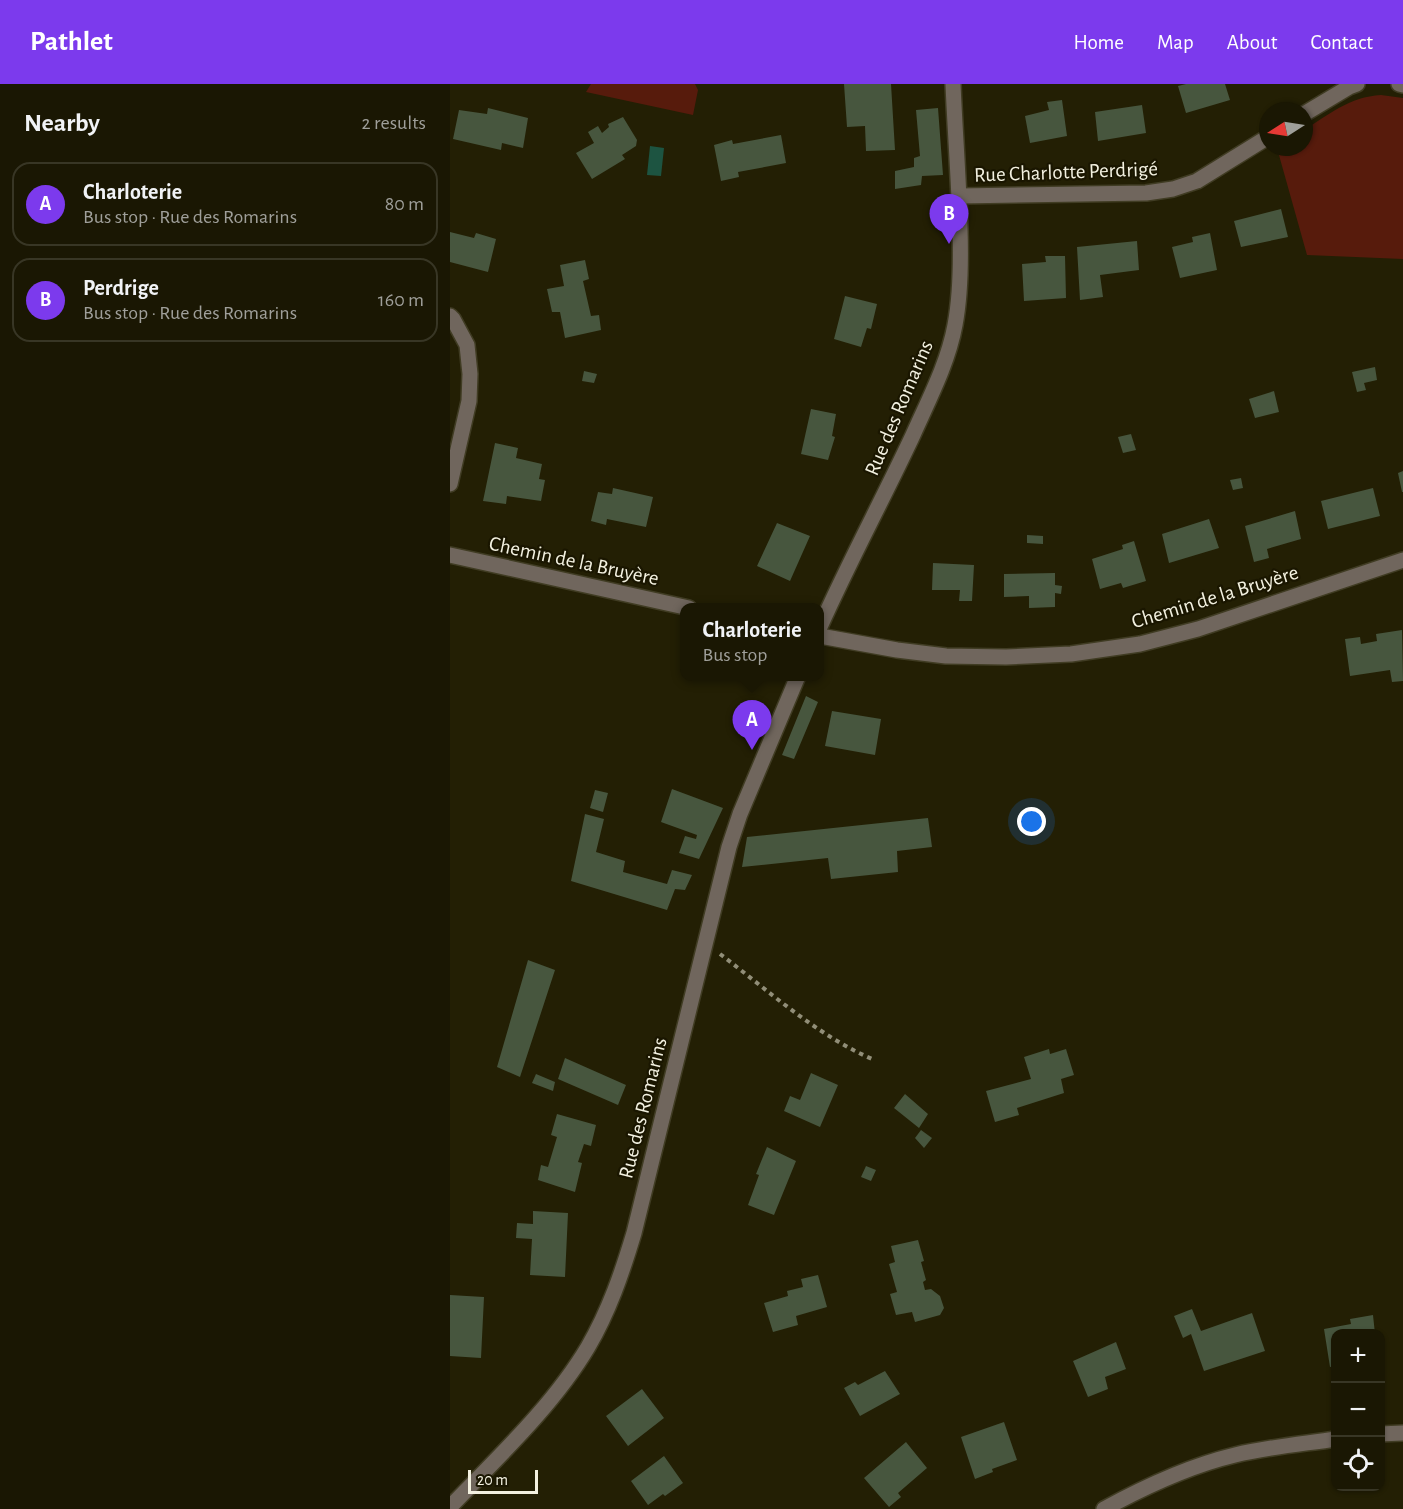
<!DOCTYPE html>
<meta charset="utf-8">
<style>
:root{--surface:#1a1703;--page:#23200d;--text:#f1f3f6;--muted:#9f9f9a;--line:#383625;--accent:#7c3aed}
body{margin:0;font-family:"Alegreya Sans",sans-serif;background:var(--page);color:var(--text)}
.controls{position:absolute;right:18px;bottom:18px;display:grid;overflow:hidden;border-radius:12px;box-shadow:0 2px 4px #0004}
.controls button{width:54px;height:54px;display:grid;place-items:center;padding:0;border:0;border-bottom:2px solid var(--line);background:var(--surface);color:var(--text);font:30px sans-serif}
.compass{position:absolute;left:809px;top:18px;width:54px;height:54px;border-radius:50%;background:var(--surface);box-shadow:0 2px 4px #0004;rotate:258deg}
.scale{position:absolute;left:18px;bottom:15px;width:70px;box-sizing:border-box;padding-left:6px;border:3px solid #f3f1e0;border-top:0;font-size:16px;line-height:21px;white-space:nowrap;color:#f3f1e0;-webkit-text-stroke:4px #1a1600;paint-order:stroke}
.you{position:absolute;left:582px;top:738px;width:21px;height:21px;margin:-15px;border:4px solid #fff;border-radius:50%;background:#1a73e8;box-shadow:0 0 0 9px #1a73e833}
.badge{display:grid;place-items:center;width:39px;height:39px;border-radius:50%;background:var(--accent);color:#fff;font-size:20px;font-weight:700}
.pin{position:absolute;translate:-50% -50px;filter:drop-shadow(0 2px 3px #0008)}
.pin::after{content:'';position:absolute;top:32px;width:21px;height:18px;background:inherit;clip-path:polygon(0 0,100% 0,50% 100%)}
.popup{position:absolute;left:230px;top:519px;width:144px;height:78px;box-sizing:border-box;display:grid;place-content:center;border-radius:12px;background:var(--surface);filter:drop-shadow(0 2px 4px #0005);font-size:20px;white-space:nowrap;color:var(--muted)}
.popup b{font-size:22px;color:var(--text)}
.popup::after{content:'';position:absolute;left:50%;top:100%;margin-left:-12px;border:12px solid transparent;border-top-color:var(--surface)}
.list{margin:0;padding:0;list-style:none}
h2{display:flex;justify-content:space-between;align-items:center;height:78px;margin:0;padding:0 24px;font-size:26px}
h2 small{font-size:20px;font-weight:400;color:var(--muted)}
.list li{display:grid;grid-template-columns:39px 1fr auto;gap:18px;align-items:center;box-sizing:border-box;height:84px;margin:0 12px 12px;padding:0 12px;border:2px solid var(--line);border-radius:18px}
.list b{display:block;font-size:22px;white-space:nowrap}
.list p{margin:0;font-size:20px;white-space:nowrap;color:var(--muted)}
.list em{font-size:20px;font-style:normal;color:var(--muted)}
.icon{flex:none;width:33px;height:33px;fill:none;stroke:currentColor;stroke-width:2;stroke-linecap:round;stroke-linejoin:round}
.map{position:relative;flex:none;width:953px;height:1425px;overflow:hidden}
header{display:flex;align-items:center;gap:36px;box-sizing:border-box;height:84px;padding:0 30px;background:var(--accent);color:#fff}
header strong{font-size:28px}
nav{display:flex;gap:33px;margin-inline-start:auto;font-size:21px}
main{display:flex}
aside{flex:1;background:var(--surface)}
.map>svg:first-child{display:block}
</style>
<header>
<strong>Pathlet</strong>
<nav><a>Home</a><a>Map</a><a>About</a><a>Contact</a></nav>
</header>
<main>
<aside>
<h2>Nearby<small>2 results</small></h2>
<ul class="list">
<li><span class="badge">A</span><div><b>Charloterie</b><p>Bus stop · Rue des Romarins</p></div><em>80 m</em></li>
<li><span class="badge">B</span><div><b>Perdrige</b><p>Bus stop · Rue des Romarins</p></div><em>160 m</em></li>
</ul>
</aside>
<div class="map">
<svg width="953" height="1425" viewBox="0 0 953 1425">
<rect width="100%" height="100%" fill="#231f04"/>
<path fill="#571b0c" d="M141,0H245L248,6L243,31L136,8Z
M931,11L953,14V175L857,171L827,64L854,63V46C880,30 899,13 931,11Z"/>
<path fill="#1d5441" d="M200,62L214,64L211,92L197,91Z"/>
<path fill="#47563e" d="M394,0H441L445,66L416,67L415,42L397,43Z
M736,0H775L780,16L736,29L728,2Z
M612,16L617,52L580,59L575,32L599,26L597,18Z
M692,21L696,49L648,57L645,28Z
M38,24L78,34L73,64L52,59L51,66L3,55L9,26L37,30Z
M488,24L493,91L472,92L471,101L445,105V87L464,83V74L470,72L466,26Z
M173,33L187,56L186,62L172,71L175,75L142,95L126,69L144,59L138,48L148,42L152,49L159,43L158,40Z
M331,51L336,79L288,88L289,93L271,97L264,61L282,56L283,60Z
M831,125L838,153L791,163L784,137Z
M0,148L24,154L26,149L46,155L38,188L0,178Z
M760,149L767,186L730,194L722,163L743,158L742,153Z
M687,157L689,186L650,191L653,213L630,216L627,163Z
M595,172H615L616,214L574,217L572,180L596,178Z
M135,176L139,195L133,197L141,232L149,231L151,246L115,254L110,228H102L97,205L114,202L110,181Z
M395,212L427,220L421,245L417,244L411,263L384,255Z
M925,283L927,296L914,299L916,306L907,308L902,288Z
M134,287L147,290L144,299L132,297Z
M824,307L829,328L805,334L799,315Z
M361,325L386,330L382,352L385,353L378,376L351,370Z
M681,350L686,366L673,369L668,353Z
M45,359L68,364L66,374L92,380L89,395L95,396L91,417L57,412L56,420L33,417Z
M953,387V408H952L948,389Z
M791,394L793,404L783,406L780,396Z
M163,404L203,413L196,443L157,435L156,441L141,437L148,408L162,410Z
M923,404L930,432L878,445L871,417Z
M845,427L851,455L817,465L819,474L804,478L795,442Z
M759,435L769,464L719,479L712,450Z
M327,439L360,452L340,497L307,482Z
M577,451L593,452V460L577,459Z
M684,457L696,497L673,504L671,499L650,505L642,475L673,465L672,461Z
M483,479L524,481L522,517H509L510,506H482Z
M605,489V501L612,502L611,510L605,509V523L579,524V512L554,513V490Z
M952,546L953,597L942,598L940,586L900,592L895,555L910,553L911,560L927,557L926,550Z
M356,612L368,618L344,675L332,671Z
M382,627L431,635L425,671L375,662Z
M222,705L273,724L249,775L229,769L235,752L246,755L247,751L211,738Z
M145,706L158,709L153,728L140,724Z
M135,730L154,735L146,768L175,777L173,788L217,800L222,786L242,791L235,806L225,805L217,826L121,797Z
M478,734L482,763L447,767L448,788L381,795L378,774L292,783L297,753Z
M78,876L105,886L70,993L47,983Z
M599,965L600,970L616,965L624,991L611,995L614,1009L567,1024L569,1031L545,1038L536,1007L581,995L574,973Z
M115,974L176,1001L168,1021L108,995Z
M361,989L388,1001L370,1043L334,1027L340,1012L350,1016Z
M86,990L105,998L103,1007L82,999Z
M455,1010L478,1030L469,1044L444,1024Z
M107,1030L146,1041L141,1062L134,1060L128,1078L132,1079L125,1108L88,1096L91,1081L98,1083L107,1053L101,1051Z
M471,1046L482,1054L474,1064L465,1054Z
M317,1063L346,1077L324,1131L298,1121L309,1091L306,1090Z
M416,1082L426,1086L421,1097L411,1093Z
M83,1127L118,1129L115,1193L80,1191L82,1155L66,1154L67,1139L83,1140Z
M468,1156L474,1177L471,1178L476,1196L473,1198L475,1206L481,1205L490,1212L494,1224L490,1231L465,1238L462,1228L446,1231L440,1210L447,1208L439,1180L445,1178L441,1162Z
M368,1191L377,1223L346,1232L348,1241L323,1248L314,1219L338,1212L337,1207L353,1203L351,1195Z
M0,1211L34,1213L31,1274L0,1272Z
M742,1225L751,1247L802,1229L815,1267L754,1287L741,1250L733,1254L724,1232Z
M923,1231L925,1250H885V1282L880,1283L874,1245L901,1240L900,1235Z
M666,1258L676,1285L655,1293L658,1305L638,1313L623,1277Z
M435,1287L450,1310L410,1332L394,1304L405,1298L408,1301Z
M192,1305L214,1334L178,1362L156,1332Z
M554,1338L567,1376L542,1385L543,1388L525,1395L511,1353Z
M456,1358L477,1384L448,1409L451,1413L439,1423L414,1394Z
M214,1372L233,1399L215,1412L213,1410L198,1421L181,1397Z"/>
<g fill="none" stroke-linecap="round" stroke-linejoin="round">
<g stroke="#403c23" stroke-width="18">
<path id="minor" d="M949,0L953,1
M854,30L899,3L907,0
M509,112L696,109L723,105L747,97L818,53
M0,232L3,235L17,261L20,290L19,317L0,400
M0,471L239,524
M370,543C399,478 433,415 463,351C479,315 498,279 505,241C511,209 511,177 510,145C509,97 505,48 503,0
M370,552L447,566L496,572L556,573L621,570L690,560L748,545L953,476
M930,1350L953,1349
M0,1423C47,1374 103,1322 138,1263C159,1227 172,1189 184,1149L279,763L290,730L348,592
M654,1425C696,1402 739,1382 785,1371C818,1363 852,1360 886,1355"/>
</g>
<path stroke="#918e78" stroke-width="4" stroke-dasharray="4.5 4.5" stroke-linecap="butt" d="M270,870C319,907 365,950 422,975"/>
<use href="#minor" stroke="#70665d" stroke-width="15"/>
</g>
<g text-anchor="middle" dominant-baseline="central" stroke-width="4.5" stroke-linejoin="round" paint-order="stroke">
<g font-size="21" fill="#f3f1e0" stroke="#1a1600">
<text transform="translate(616 88) rotate(-2)">Rue Charlotte Perdrigé</text>
<text transform="translate(449 324) rotate(-67)">Rue des Romarins</text>
<text transform="translate(124 477) rotate(12)">Chemin de la Bruyère</text>
<text transform="translate(765 513) rotate(-17)">Chemin de la Bruyère</text>
<text transform="translate(193 1024) rotate(-76)">Rue des Romarins</text>
</g>
</g>
</svg>
<div class="controls">
<button>+</button>
<button>−</button>
<button><svg class="icon" aria-label="locate" viewBox="0 0 24 24"><circle cx="12" cy="12" r="6"/><path d="M12 2v4M12 18v4M2 12h4M18 12h4"/></svg></button>
</div>
<svg class="compass" viewBox="-18 -18 36 36"><path d="M0-13l5 13h-10z" fill="#e53935"/><path d="M0 13l5-13h-10z" fill="#9f9f9a"/></svg>
<div class="scale">20 m</div>
<div class="you"></div>
<div class="pin badge" style="left:302px;top:666px">A</div>
<div class="popup"><b>Charloterie</b>Bus stop</div>
<div class="pin badge" style="left:499px;top:160px">B</div>
</div>
</main>
